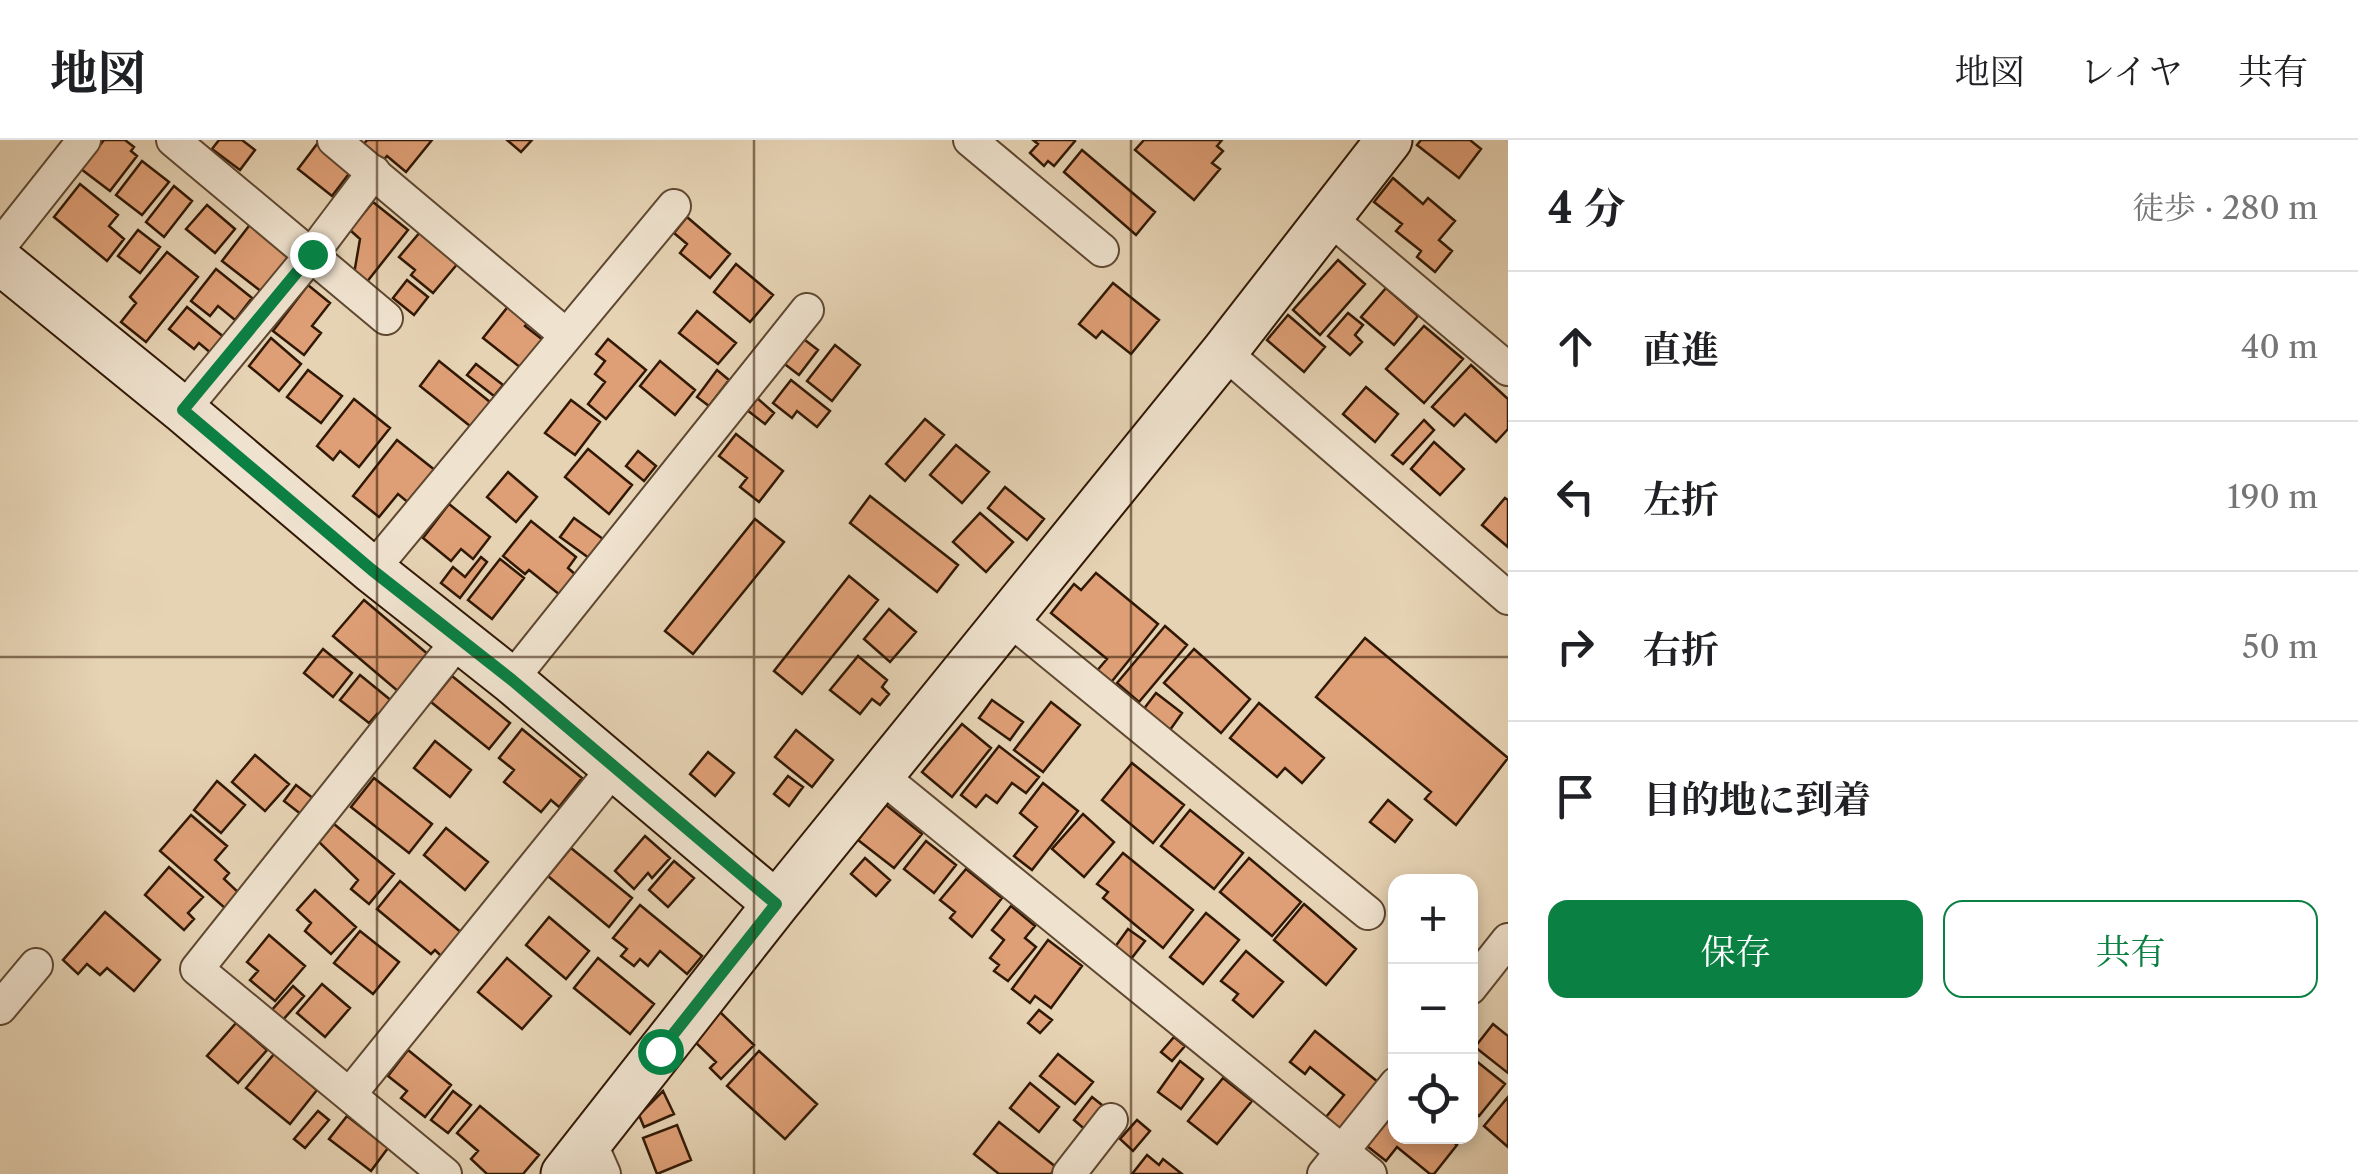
<!DOCTYPE html>
<html lang="ja">
<meta charset="utf-8">
<style>
:root{--surface:#fff;--page:#f6f6f6;--text:#202124;--muted:#757577;--line:#e0e0e0;--accent:#0b8043}
body{margin:0;font-family:"Libre Caslon Text","Noto Serif JP",serif;background:var(--page);color:var(--text)}
.controls{position:absolute;right:30px;bottom:30px;display:grid;overflow:hidden;border-radius:20px;box-shadow:0 5px 15px #0003}
.controls button{width:90px;height:90px;display:grid;place-items:center;padding:0;border:0;border-bottom:2px solid var(--line);background:var(--surface);color:var(--text);font:50px sans-serif}
.stop{position:absolute;width:30px;height:30px;margin:-22px;border:8px solid #0b8043;border-radius:50%;background:#fff}
.stop.end{background:#0b8043;border-color:#fff;box-shadow:0 2px 10px #0008}
.list{margin:0;padding:0;list-style:none}
h2{display:flex;justify-content:space-between;align-items:center;height:130px;margin:0;padding:0 40px;font-size:42px}
h2 small{font-size:32px;font-weight:400;color:var(--muted)}
.list li{display:grid;grid-template-columns:65px 1fr auto;gap:30px;align-items:center;box-sizing:border-box;height:150px;padding:0 40px;border-top:2px solid var(--line)}
.list b{display:block;font-size:38px;white-space:nowrap}
.list em{font-size:32px;font-style:normal;color:var(--muted)}
.actions{display:flex;gap:20px;padding:30px 40px}
.actions a{flex:1;padding:22px 0;border:2px solid var(--accent);border-radius:20px;text-align:center;font-size:35px;color:var(--accent)}
.actions .main{background:var(--accent);color:#fff}
.icon{flex:none;width:55px;height:55px;fill:none;stroke:currentColor;stroke-width:2;stroke-linecap:round;stroke-linejoin:round}
.map{position:relative;flex:none;width:1508px;height:1034px;overflow:hidden}
header{display:flex;align-items:center;gap:60px;box-sizing:border-box;height:140px;padding:0 50px;background:var(--surface);border-bottom:2px solid var(--line)}
header strong{font-size:48px}
nav{display:flex;gap:55px;margin-inline-start:auto;font-size:35px}
main{display:flex}
aside{flex:1;background:var(--surface)}
.map>svg:first-child{display:block}
</style>
<header>
<strong>地図</strong>
<nav><a>地図</a><a>レイヤ</a><a>共有</a></nav>
</header>
<main>
<div class="map">
<svg width="1508" height="1034" viewBox="0 0 1508 1034">
<rect width="100%" height="100%" fill="#e6d3b4"/>
<filter id="stains"><feTurbulence type="fractalNoise" baseFrequency=".002" numOctaves="4"/><feColorMatrix values="0 0 0 0 .2 0 0 0 0 .09 0 0 0 0 .02 0 0 0 .5 -.17"/></filter>
<radialGradient id="worn" r=".72"><stop offset=".6" stop-color="#630" stop-opacity="0"/><stop offset="1" stop-color="#630" stop-opacity=".3"/></radialGradient>
<path fill="#df9f76" stroke="#311804" stroke-width="2.5" d="M104,0H125L134,7L131,11L137,16L110,51L81,29Z
M219,0H242L255,10L240,30L212,9Z
M367,0H432L406,32L387,16L380,24L361,8Z
M507,0H532L521,12Z
M1033,0H1074L1075,1L1054,26L1048,21L1044,26L1030,13L1038,4Z
M1144,0H1222L1217,6L1223,11L1212,23L1220,29L1194,60L1135,10Z
M1421,0H1470L1481,9L1459,38L1417,5Z
M317,4L351,31L332,56L298,29Z
M1082,10L1155,72L1136,95L1064,32Z
M142,21L169,42L142,75L116,55Z
M1393,38L1423,64L1428,58L1455,81L1439,100L1452,111L1435,132L1417,117L1421,111L1396,91L1402,84L1374,62Z
M80,44L118,75L109,86L124,99L107,121L54,77Z
M174,46L192,61L164,97L146,82Z
M373,62L408,90L366,143L354,134L360,99L350,90Z
M207,65L235,89L215,113L186,89Z
M687,77L730,114L710,138L680,113L687,104L674,93Z
M252,82L291,114L262,152L222,121Z
M138,90L160,107L140,133L118,116Z
M421,91L459,122L433,153L411,135L415,130L399,117Z
M167,112L198,137L146,202L121,182L136,163L130,157Z
M1338,120L1365,144L1320,195L1293,170Z
M736,124L773,155L750,182L714,152Z
M216,129L252,158L235,180L218,166L210,176L191,161Z
M407,140L428,157L414,175L393,158Z
M1113,143L1159,180L1131,214L1102,191L1096,198L1079,184Z
M308,145L330,163L312,186L321,193L304,215L273,191Z
M1386,148L1418,176L1394,205L1361,177Z
M510,164L530,180L525,186L543,200L521,228L483,198Z
M187,167L225,198L212,214L199,203L194,209L169,189Z
M697,171L736,203L718,224L679,193Z
M1348,173L1363,185L1355,195L1362,202L1350,215L1328,196Z
M1288,175L1325,207L1304,232L1267,200Z
M1424,186L1463,219L1424,263L1386,229Z
M801,197L818,210L799,235L782,222Z
M271,198L301,224L279,251L249,226Z
M608,199L646,230L606,279L588,264L605,242L595,234L605,221L596,214Z
M835,205L860,225L832,261L807,241Z
M439,221L495,266L475,290L420,246Z
M660,221L695,250L675,275L640,246Z
M476,224L503,245L494,256L467,235Z
M1471,225L1508,259V289L1496,302L1465,274L1454,286L1432,267Z
M308,230L342,256L321,283L287,257Z
M717,230L729,240L709,266L697,257Z
M791,240L830,271L817,287L797,271L792,278L773,263Z
M1366,247L1398,274L1375,302L1343,274Z
M757,258L774,273L765,284L747,270Z
M354,259L390,288L359,327L340,311L333,320L317,306Z
M571,260L600,282L575,315L545,293Z
M925,279L944,295L905,341L886,324Z
M1424,280L1434,290L1403,324L1392,315Z
M736,294L783,331L759,362L740,347L747,338L719,316Z
M397,300L436,331L410,364L398,354L379,377L353,356Z
M1434,302L1464,329L1440,355L1411,329Z
M956,305L989,332L962,363L930,335Z
M588,309L632,345L609,374L565,337Z
M638,311L656,326L644,341L626,326Z
M508,332L537,357L516,382L487,357Z
M1005,347L1044,379L1027,400L988,368Z
M870,356L958,425L937,452L850,383Z
M1505,358L1508,360V407L1482,385Z
M449,364L490,397L473,419L461,409L451,421L423,398Z
M980,373L1013,402L986,432L953,402Z
M574,378L603,399L589,418L560,397Z
M755,379L784,402L693,514L665,491Z
M531,381L576,417L568,428L576,435L560,455L529,430L525,434L503,416Z
M481,417L487,422L460,458L441,443L453,427L465,437Z
M500,419L524,438L492,479L468,460Z
M1096,433L1158,484L1109,545L1095,533L1107,519L1051,473L1074,444L1081,450Z
M849,436L878,460L802,554L774,531Z
M364,460L430,516L399,552L333,496Z
M889,469L916,492L890,522L864,499Z
M1165,486L1187,505L1139,562L1117,543Z
M1365,498L1508,618L1456,685L1425,659L1431,652L1316,557Z
M323,509L352,533L333,557L304,533Z
M1194,509L1250,559L1221,593L1164,543Z
M858,516L887,540L882,547L889,554L880,565L872,559L860,574L830,550Z
M360,535L393,562L380,577L377,574L369,583L340,560Z
M452,536L510,583L489,609L431,562Z
M1156,553L1182,573L1170,590L1143,570Z
M992,560L1023,582L1010,600L979,578Z
M1051,562L1080,585L1043,632L1014,610Z
M1259,563L1324,618L1302,643L1285,628L1277,637L1230,598Z
M962,584L991,608L952,657L922,632Z
M522,589L582,638L559,667L551,660L541,672L504,642L514,630L499,618Z
M796,590L833,620L812,647L775,617Z
M435,601L471,630L450,657L414,628Z
M999,606L1039,637L1026,653L1012,643L997,663L986,655L976,667L961,655Z
M708,612L734,633L715,656L690,634Z
M255,615L289,644L265,671L232,642Z
M1132,623L1184,665L1153,703L1102,660Z
M788,636L803,647L789,666L774,654Z
M374,638L432,684L409,713L351,667Z
M217,641L245,665L221,693L194,670Z
M1043,643L1078,671L1032,730L1014,716L1037,687L1020,673Z
M296,645L314,659L302,675L284,661Z
M1388,660L1412,680L1395,702L1370,682Z
M886,665L922,694L894,728L858,700Z
M1190,670L1243,713L1214,749L1161,706Z
M1083,674L1114,702L1084,737L1052,709Z
M191,675L227,706L215,720L229,733L224,739L239,753L226,769L160,711Z
M334,684L394,734L369,764L351,749L358,740L319,702Z
M446,688L488,722L465,750L424,715Z
M645,696L670,718L652,738L648,733L634,749L615,731Z
M926,701L956,725L934,753L904,729Z
M571,708L632,758L609,787L548,736Z
M1123,713L1193,770L1163,808L1103,758L1108,752L1097,744Z
M865,718L890,740L876,756L851,734Z
M1249,718L1301,762L1272,796L1220,752Z
M674,721L694,738L668,767L649,750Z
M169,727L203,757L188,773L194,779L184,790L145,755Z
M966,729L1002,758L972,797L950,778L955,772L940,760Z
M400,741L463,794L443,818L435,810L431,814L377,769Z
M315,750L356,787L331,814L305,791L311,783L297,770Z
M1304,764L1356,809L1326,845L1274,800Z
M640,765L702,816L687,834L660,811L648,826L640,819L634,826L621,816L627,809L613,798Z
M1011,766L1035,786L1025,798L1036,807L1008,841L994,831L999,825L990,818L1004,800L992,790Z
M105,772L160,820L134,851L107,828L100,835L87,824L78,834L63,820Z
M1206,773L1239,800L1203,844L1170,817Z
M549,777L589,811L566,839L526,805Z
M1128,789L1145,801L1131,819L1115,807Z
M360,791L399,822L373,854L334,823Z
M269,795L305,826L275,861L250,840L258,831L247,822Z
M1048,800L1082,826L1051,868L1035,856L1030,863L1012,849Z
M1246,811L1283,842L1253,877L1233,860L1238,854L1221,841Z
M507,818L551,856L522,889L478,852Z
M598,818L654,864L630,894L574,848Z
M322,844L350,868L325,897L297,873Z
M293,846L304,856L282,881L271,871Z
M1039,870L1052,880L1040,893L1028,883Z
M720,872L754,905L721,939L710,928L716,922L693,900Z
M236,883L267,910L238,943L207,916Z
M1493,884L1508,896V933L1475,907Z
M1315,891L1378,942L1340,989L1326,977L1344,955L1310,927L1305,934L1290,922Z
M1174,897L1185,906L1172,921L1161,912Z
M408,910L451,945L425,977L401,958L407,951L388,936Z
M759,911L817,964L785,999L727,946Z
M274,914L317,950L290,984L246,948Z
M1058,914L1093,942L1075,964L1040,936Z
M1470,916L1505,944L1479,976L1470,969Z
M1180,921L1203,939L1181,969L1158,952Z
M1223,938L1252,961L1217,1004L1188,981Z
M1030,943L1059,967L1039,992L1010,968Z
M453,951L471,965L448,993L431,980Z
M663,951L674,974L644,987L639,975Z
M1092,957L1107,969L1088,992L1074,980Z
M1508,957V1007L1484,986Z
M480,966L539,1015L523,1034H487L471,1019L478,1011L457,993Z
M318,971L329,980L305,1008L294,999Z
M1396,971V996H1446L1457,1005L1434,1034H1430L1397,1007L1386,1021L1367,1006Z
M347,976L388,1008L371,1031L329,999Z
M1137,980L1150,991L1133,1011L1120,999Z
M999,982L1056,1027L1051,1034H999L974,1014Z
M677,985L691,1020L657,1034L643,998Z
M1147,1015L1159,1025L1163,1019L1182,1034H1132Z"/>
<g fill="none" stroke-linecap="round" stroke-linejoin="round">
<g stroke="#5e4730" stroke-width="36">
<path id="street" d="M173,0L386,178
M334,0L566,195
M970,0L1102,110
M1328,77L1508,229
M0,106L84,0
M1224,212L1508,458
M183,270L312,114L374,32
M372,430L674,66
M1008,478L1368,773
M511,540L807,170
M881,636L1370,1034
M1470,848L1508,800
M0,868L36,825
M350,954L614,628
M590,1002L604,1034
M445,1034L197,829L458,501
M1069,1034L1111,980
M1324,1034L1396,944"/>
</g>
<g stroke="#311804" stroke-width="49">
<path id="secondary" d="M0,121L183,270L372,430L511,540L776,764
M564,1034L776,764L1224,212L1389,0"/>
</g>
<use href="#street" stroke="#efe2ce" stroke-width="32"/>
<use href="#secondary" stroke="#efe2ce" stroke-width="45"/>
</g>
<g fill="none" stroke-linecap="round" stroke-linejoin="round">
<path stroke="#0b8043" stroke-width="12" d="M312,114L183,270L372,430L512,540L776,764L660,911"/>
</g>
<path fill="none" stroke="#311804" stroke-width="2.5" stroke-opacity="0.55" d="M377,0V1034M754,0V1034M1131,0V1034M0,517H1508"/>
<rect width="100%" height="100%" filter="url(#stains)"/>
<rect width="100%" height="100%" fill="url(#worn)"/>
</svg>
<div class="controls">
<button>+</button>
<button>−</button>
<button><svg class="icon" aria-label="locate" viewBox="0 0 24 24"><circle cx="12" cy="12" r="6"/><path d="M12 2v4M12 18v4M2 12h4M18 12h4"/></svg></button>
</div>
<div class="stop" style="left:660px;top:911px"></div>
<div class="stop end" style="left:312px;top:114px"></div>
</div>
<aside>
<h2>4 分<small>徒歩 · 280 m</small></h2>
<ul class="list">
<li><svg class="icon" aria-label="ahead" viewBox="0 0 24 24"><path d="M12 20V5M6 11l6-6 6 6"/></svg><div><b>直進</b></div><em>40 m</em></li>
<li><svg class="icon" aria-label="left" viewBox="0 0 24 24"><path d="M17 20v-9H6M10 6l-5 5 5 5"/></svg><div><b>左折</b></div><em>190 m</em></li>
<li><svg class="icon" aria-label="right" viewBox="0 0 24 24"><path d="M7 20v-9h11M14 6l5 5-5 5"/></svg><div><b>右折</b></div><em>50 m</em></li>
<li><svg class="icon" aria-label="arrive" viewBox="0 0 24 24"><path d="M6 21V4h12l-3 4 3 4H6"/></svg><div><b>目的地に到着</b></div></li>
</ul>
<div class="actions"><a class="main">保存</a><a>共有</a></div>
</aside>
</main>
